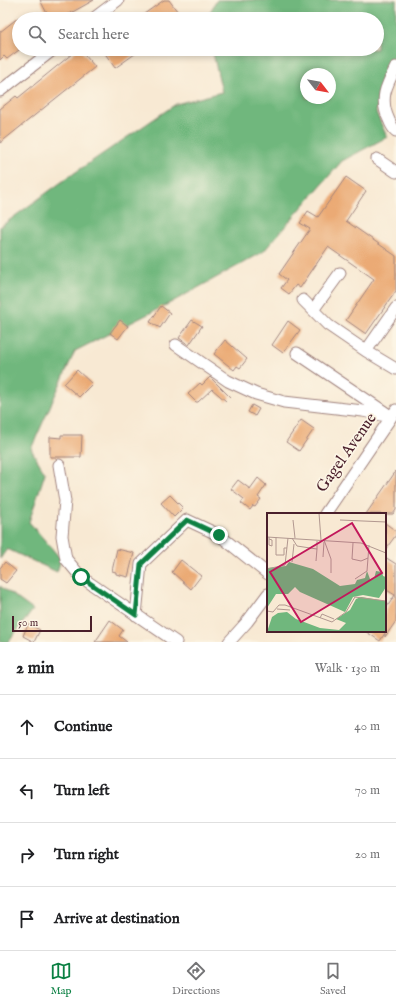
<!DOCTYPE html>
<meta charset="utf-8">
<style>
:root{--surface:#fff;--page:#f2f2f2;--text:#202124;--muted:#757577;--line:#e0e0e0;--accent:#0b8043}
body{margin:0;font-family:"IM FELL English",serif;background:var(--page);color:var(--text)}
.compass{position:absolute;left:300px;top:68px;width:36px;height:36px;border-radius:50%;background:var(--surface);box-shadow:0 2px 6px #0003;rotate:121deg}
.scale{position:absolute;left:12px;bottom:10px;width:80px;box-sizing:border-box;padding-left:4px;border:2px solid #4a1f2b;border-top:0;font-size:11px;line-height:14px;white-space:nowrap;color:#4a1f2b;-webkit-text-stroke:3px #fcf5e5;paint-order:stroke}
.stop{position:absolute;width:12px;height:12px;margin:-9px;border:3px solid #0b8043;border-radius:50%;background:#fff}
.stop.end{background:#0b8043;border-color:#fff;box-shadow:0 1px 4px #0008}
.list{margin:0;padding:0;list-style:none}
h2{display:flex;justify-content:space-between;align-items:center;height:52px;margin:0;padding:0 16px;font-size:17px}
h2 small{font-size:13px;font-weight:400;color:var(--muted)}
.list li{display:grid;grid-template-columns:26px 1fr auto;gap:12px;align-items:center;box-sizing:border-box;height:64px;padding:0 16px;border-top:1px solid var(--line)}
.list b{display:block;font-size:15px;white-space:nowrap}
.list em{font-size:13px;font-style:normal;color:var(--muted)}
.icon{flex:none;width:22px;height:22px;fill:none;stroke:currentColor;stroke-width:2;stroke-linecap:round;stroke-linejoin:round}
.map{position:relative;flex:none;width:396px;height:642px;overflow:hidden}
.search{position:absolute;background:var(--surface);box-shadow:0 2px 6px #0003;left:12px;right:12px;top:12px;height:44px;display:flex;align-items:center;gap:10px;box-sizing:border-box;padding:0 14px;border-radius:22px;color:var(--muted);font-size:15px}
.sheet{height:308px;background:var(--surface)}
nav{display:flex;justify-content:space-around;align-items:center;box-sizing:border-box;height:56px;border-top:1px solid var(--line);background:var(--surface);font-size:11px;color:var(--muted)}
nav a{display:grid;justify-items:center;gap:2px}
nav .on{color:var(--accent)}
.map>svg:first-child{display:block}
</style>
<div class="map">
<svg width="396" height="642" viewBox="0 0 396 642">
<rect width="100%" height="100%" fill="#fcf5e5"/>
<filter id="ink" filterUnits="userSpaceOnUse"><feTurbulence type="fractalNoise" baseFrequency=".025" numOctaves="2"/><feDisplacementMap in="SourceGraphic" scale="8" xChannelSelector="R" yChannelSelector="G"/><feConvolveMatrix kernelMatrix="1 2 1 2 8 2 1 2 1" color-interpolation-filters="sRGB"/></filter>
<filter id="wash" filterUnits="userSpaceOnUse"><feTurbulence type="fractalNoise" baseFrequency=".012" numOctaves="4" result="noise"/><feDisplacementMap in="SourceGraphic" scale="16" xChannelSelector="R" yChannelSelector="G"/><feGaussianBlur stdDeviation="0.9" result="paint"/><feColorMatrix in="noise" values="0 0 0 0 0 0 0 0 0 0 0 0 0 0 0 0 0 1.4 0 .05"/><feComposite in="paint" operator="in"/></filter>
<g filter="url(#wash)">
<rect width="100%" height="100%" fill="#f8e9d3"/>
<path fill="#70b77d" stroke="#5d6b54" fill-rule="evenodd" d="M217,0H396V50L376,112L387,137L342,161L263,252L172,302L75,351L31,449L45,473L29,522L61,559L57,572L7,549L0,559V227L67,178L176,104L222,92L212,49H377V19H206ZM306,74H330V98H306Z
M0,586L33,610L8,642H0Z"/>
<g id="blocks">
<path fill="#ebaa74" d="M40,0H94L60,19H50Z
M164,0H169L183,19H137Z
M19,17V50L7,59L4,56L0,60V32Z
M78,49H80L95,67L0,143V109L16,96L18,98Z
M102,49H142L115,68Z
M346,177L366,191L346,221L396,256V291L366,334L346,320L374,279L328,247L300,288L296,285L289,294L281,288L287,280L279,274L310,229L300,223L308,211L318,217Z
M161,306L170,313L160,328L150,322Z
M120,320L128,326L118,339L110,333Z
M192,320L202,326L189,345L179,338Z
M288,321L300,330L283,353L272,345Z
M225,340L247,359L240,368L237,366L234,370L214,354Z
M77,370L92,384L79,397L64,384Z
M210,377L230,397L226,401L212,389L198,402H196L188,394L200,383L202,385Z
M252,405L259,409L255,416L248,412Z
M301,420L314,429L299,451L286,442Z
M61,435H82L81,457H50V437L61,438Z
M396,471V510L393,514H366Z
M258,478L266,485L258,497L261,499L255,507L253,506L250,510L241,503L244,499L231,489L238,480L250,489Z
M170,495L183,508L174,517L161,503Z
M385,523L396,531V535L385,550Z
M117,549L134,553L128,577L116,574V572L112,571Z
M385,557L396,564V621L385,637V633L380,641L365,631H385V610L395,595L385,589Z
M181,560L201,576L191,589L172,572Z
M5,562L16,571L6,583L0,579V568Z
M110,620L123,630L119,636L127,642H95Z
M28,624L40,630L34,642L23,636Z"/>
</g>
</g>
<g filter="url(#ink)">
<use href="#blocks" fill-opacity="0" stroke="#a1847f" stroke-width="1"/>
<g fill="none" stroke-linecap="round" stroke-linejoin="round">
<g stroke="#a1847f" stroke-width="13">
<path id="minor" d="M93,19L118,0
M396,67C386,86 379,99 389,120C391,124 392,128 396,131
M0,91L54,49
M377,159L396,172
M303,300L328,325L366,351
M396,308L366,351L396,369
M313,310L340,273
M176,345L228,381L256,394L284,402L363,411L391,417
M297,353L386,413
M59,465L65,501L62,536L66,559L81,577L176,642
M325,514L396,410
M136,615L141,564L187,520L219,535L268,574
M229,642L247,622L268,594"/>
</g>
<use href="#minor" stroke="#fff" stroke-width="11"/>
</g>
</g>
<g fill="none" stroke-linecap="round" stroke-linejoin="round" filter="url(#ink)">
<path stroke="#0b8043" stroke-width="5" d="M81,577L136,615L141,564L187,520L219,535"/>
</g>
<g text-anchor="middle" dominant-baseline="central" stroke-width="3.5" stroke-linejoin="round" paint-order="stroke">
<g font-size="16" fill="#4a1f2b" stroke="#fcf5e5">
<text transform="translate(347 453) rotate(-55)">Gagel Avenue</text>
</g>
</g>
<g transform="translate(267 513)">
<rect width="119" height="119" fill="#f8e9d3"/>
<path d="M22,49L46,56L73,73L88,71L90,67L98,65L100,58L103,66H107L109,58L115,59L116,63L119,64V74L112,85L96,82L86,84L78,99L33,79L28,74L21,81H9L0,95V55L19,53ZM94,84L119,88V119H0L5,104L11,100L20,99L29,106L53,115L72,117L79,110L69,106L83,97L89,86Z" fill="#70b77d"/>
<path fill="none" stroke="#b29890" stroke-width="1" d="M52,0L54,27M26,7L28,25M73,7L119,9M0,24L94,30L119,40M9,24V42H17V35H20M25,25L30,33L43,35L50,36V28M2,26L5,27V33L2,32V24M57,27L64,46V60M86,30L85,46L94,48L101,45M56,44L57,29M49,48L50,36M25,49L27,31M0,56L18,52L21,25M88,66L100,58L102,32M10,96L23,97M0,98L6,99L12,92H18L65,109L79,99L88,84L119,88M53,105L55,101L67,106"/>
<path fill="#c2185b" fill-opacity="0.15" stroke="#c2185b" stroke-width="2" d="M85,10L115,60L34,109L3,59Z"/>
<rect width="119" height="119" fill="none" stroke="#4a1f2b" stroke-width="2"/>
</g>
</svg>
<svg class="compass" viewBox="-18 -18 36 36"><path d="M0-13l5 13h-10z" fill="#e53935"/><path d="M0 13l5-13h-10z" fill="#757577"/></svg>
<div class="scale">50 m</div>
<div class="stop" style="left:81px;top:577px"></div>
<div class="stop end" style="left:219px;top:535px"></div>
<div class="search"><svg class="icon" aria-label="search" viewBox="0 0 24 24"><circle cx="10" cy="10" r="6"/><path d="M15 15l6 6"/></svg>Search here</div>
</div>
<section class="sheet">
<h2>2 min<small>Walk · 130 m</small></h2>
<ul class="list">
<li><svg class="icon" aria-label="ahead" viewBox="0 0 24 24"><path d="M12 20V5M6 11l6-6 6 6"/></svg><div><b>Continue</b></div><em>40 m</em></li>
<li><svg class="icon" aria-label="left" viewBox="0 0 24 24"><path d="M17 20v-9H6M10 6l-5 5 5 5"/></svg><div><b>Turn left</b></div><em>70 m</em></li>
<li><svg class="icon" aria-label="right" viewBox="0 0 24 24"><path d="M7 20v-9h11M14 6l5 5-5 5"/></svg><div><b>Turn right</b></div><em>20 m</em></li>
<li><svg class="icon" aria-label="arrive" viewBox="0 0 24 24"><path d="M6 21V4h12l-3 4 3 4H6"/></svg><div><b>Arrive at destination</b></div></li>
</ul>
</section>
<nav>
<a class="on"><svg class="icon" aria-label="map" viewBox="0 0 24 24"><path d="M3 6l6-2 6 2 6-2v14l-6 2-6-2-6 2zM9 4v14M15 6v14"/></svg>Map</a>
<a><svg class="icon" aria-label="directions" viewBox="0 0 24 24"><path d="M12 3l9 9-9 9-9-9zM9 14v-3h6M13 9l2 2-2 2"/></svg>Directions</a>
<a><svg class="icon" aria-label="saved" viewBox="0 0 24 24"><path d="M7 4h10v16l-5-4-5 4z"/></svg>Saved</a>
</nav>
